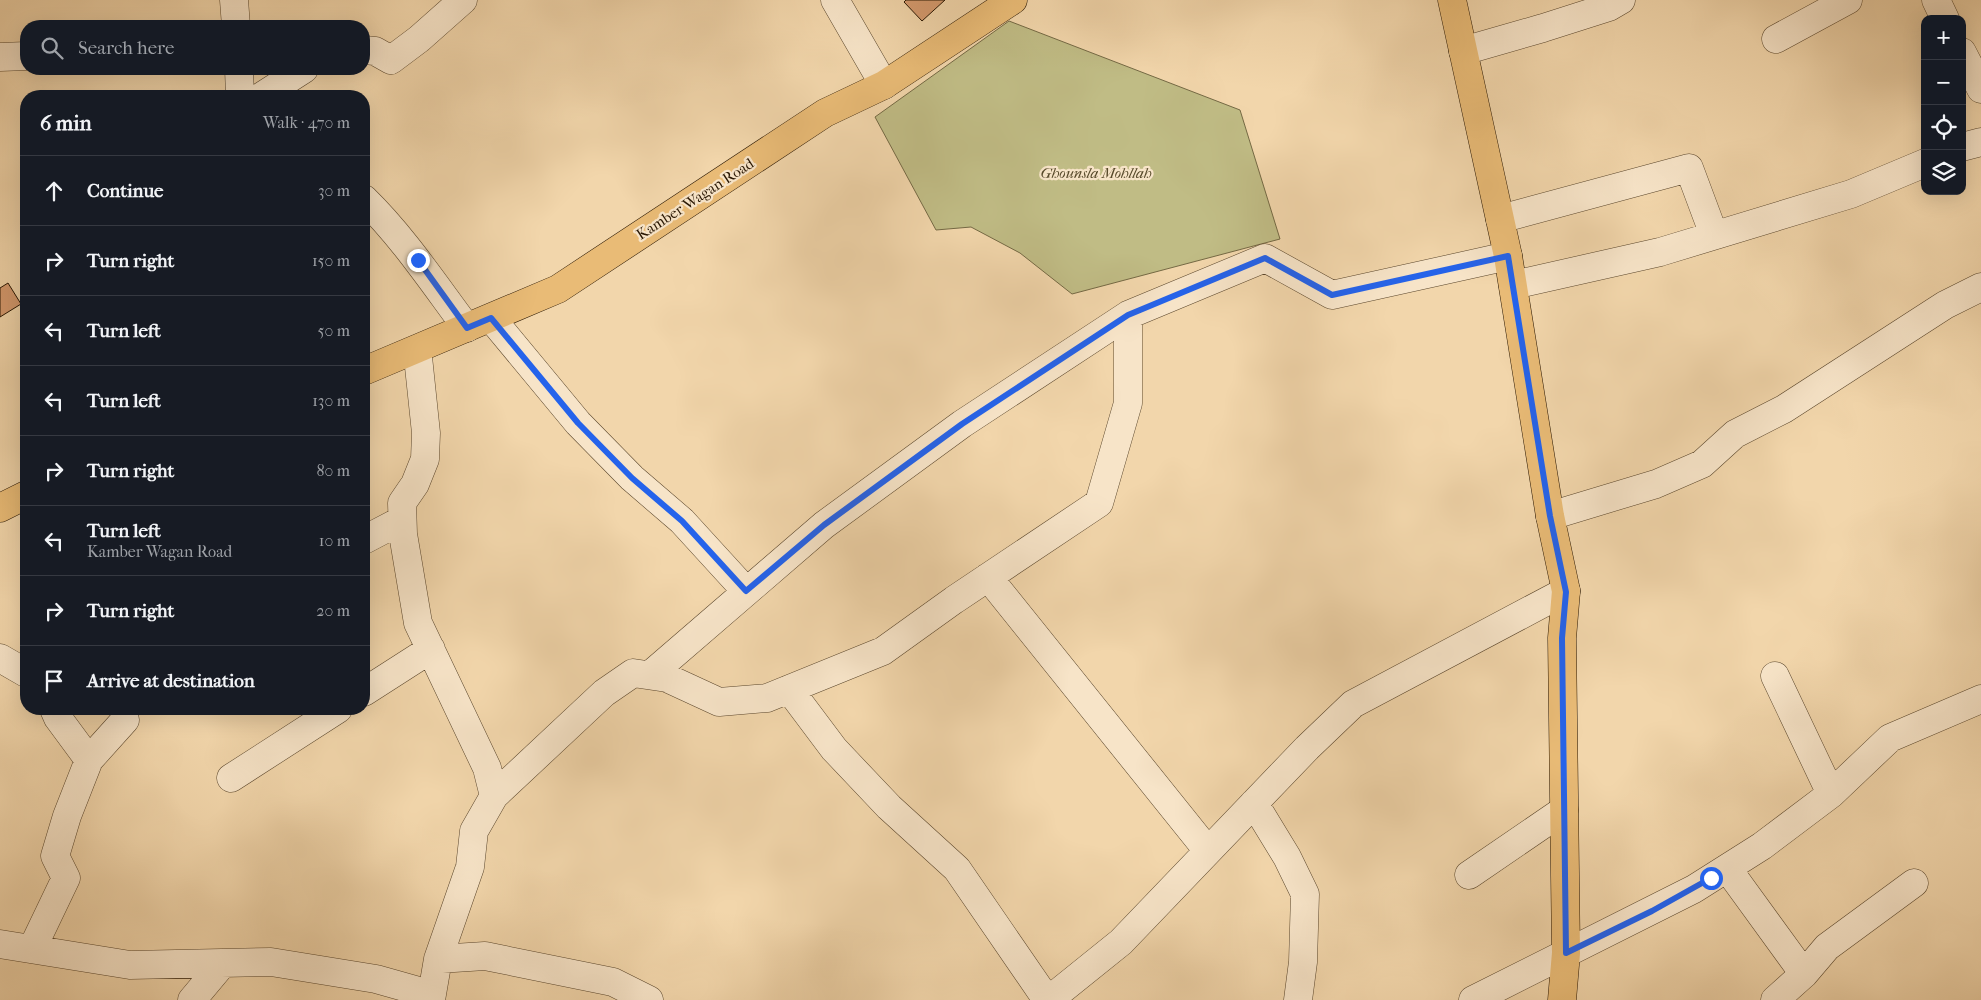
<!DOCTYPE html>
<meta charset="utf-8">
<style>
:root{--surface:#171b24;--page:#20242c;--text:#f1f3f6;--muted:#9ea1a6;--line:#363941}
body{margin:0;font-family:"IM FELL French Canon",serif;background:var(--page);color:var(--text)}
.controls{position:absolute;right:15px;top:15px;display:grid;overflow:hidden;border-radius:10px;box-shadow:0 5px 20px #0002}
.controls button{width:45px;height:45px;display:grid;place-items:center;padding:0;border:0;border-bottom:1px solid var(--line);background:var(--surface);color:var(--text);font:25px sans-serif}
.stop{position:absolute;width:15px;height:15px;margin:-11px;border:4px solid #2563eb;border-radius:50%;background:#fff}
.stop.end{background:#2563eb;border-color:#fff;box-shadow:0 1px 5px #0008}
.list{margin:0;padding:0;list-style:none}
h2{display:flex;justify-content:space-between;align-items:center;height:65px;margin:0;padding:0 20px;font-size:21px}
h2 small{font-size:16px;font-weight:400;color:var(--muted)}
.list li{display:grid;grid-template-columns:32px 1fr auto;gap:15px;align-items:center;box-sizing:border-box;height:70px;padding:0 20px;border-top:1px solid var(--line)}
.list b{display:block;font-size:19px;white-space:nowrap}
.list p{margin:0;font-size:16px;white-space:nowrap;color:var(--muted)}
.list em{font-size:16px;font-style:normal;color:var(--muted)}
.icon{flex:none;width:28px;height:28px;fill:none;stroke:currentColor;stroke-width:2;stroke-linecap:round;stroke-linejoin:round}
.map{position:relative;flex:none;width:1981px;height:1000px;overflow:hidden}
.search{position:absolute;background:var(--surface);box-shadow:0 5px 20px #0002;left:20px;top:20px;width:350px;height:55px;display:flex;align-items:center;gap:12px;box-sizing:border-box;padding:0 18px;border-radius:20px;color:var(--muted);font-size:19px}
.panel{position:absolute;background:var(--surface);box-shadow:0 5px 20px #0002;left:20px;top:90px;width:350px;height:625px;border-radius:20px}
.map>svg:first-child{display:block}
</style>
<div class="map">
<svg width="1981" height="1000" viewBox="0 0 1981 1000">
<rect width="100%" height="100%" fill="#f2d6ab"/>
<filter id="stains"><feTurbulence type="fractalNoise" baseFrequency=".004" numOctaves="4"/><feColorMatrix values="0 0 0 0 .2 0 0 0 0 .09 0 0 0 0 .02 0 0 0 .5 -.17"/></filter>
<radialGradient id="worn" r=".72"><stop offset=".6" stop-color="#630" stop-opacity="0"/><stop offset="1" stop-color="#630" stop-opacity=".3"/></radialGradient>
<path fill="#c0bc85" stroke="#746944" d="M1009,21L1240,110L1280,239L1072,294L1020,253L971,227L936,230L875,117Z"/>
<path fill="#d59a6e" stroke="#281602" d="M906,0H945L922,21L904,2Z
M8,283L21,304L0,317V288Z"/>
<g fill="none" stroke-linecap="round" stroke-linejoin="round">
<g stroke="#5a462c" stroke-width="29">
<path id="minor" d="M234,0L236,26
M835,0L884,85
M1936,0L1945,19
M1776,39L1848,0
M364,50L375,51L391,60L419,39L463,0
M1463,51L1543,28L1609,7L1621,0
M1962,52L1981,89
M0,57L26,56
M239,69L240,96
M262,96L304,69
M1962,147L1981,142
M364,199C403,237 434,284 467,328
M1500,219L1689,168L1714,235
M1513,285L1660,252L1851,194L1925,163
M491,318L578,423L632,478L682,521L746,591
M418,349V357L426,433L425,459L415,484L402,503L403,534L418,623L487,768L494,796
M1550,516L1656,484L1702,464L1735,434L1784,409L1945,305L1981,287
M364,540L402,520
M988,577L1208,851
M0,658L26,673
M650,675L824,525L962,424L1128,315L1265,258L1332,295L1508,256
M1775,676L1831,794
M789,689L834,749L889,807L957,869L1047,1000
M364,692L431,649
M54,709L58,718L89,760
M231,778L338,709
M1254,803L1287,857L1305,894L1303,962L1298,1000
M1727,868L1804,974
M1469,875L1564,810
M0,944L130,965L271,962L376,979L415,990L431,999
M32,949L66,878L55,856L67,816L89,760L125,720
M438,959L485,956L613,982L649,1000
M192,1000L223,963
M431,1000L438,959L470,867L474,831L494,796L604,693L633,673L667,678L719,702L767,698L883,651L954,600L1099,503L1128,403V315
M1049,1000L1121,942L1307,748L1353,704L1566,591
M1473,1000L1694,889L1762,846L1831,794L1890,738L1981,699
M1775,1000L1804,974L1827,947L1914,883"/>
</g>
<g stroke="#281602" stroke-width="29">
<path id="major" d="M1452,0L1508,256L1550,516L1566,591L1562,638L1566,953L1562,1000
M364,371L558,289L825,113L884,85L1013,0
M0,508L26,495"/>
</g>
<use href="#minor" stroke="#f7e4c8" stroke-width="28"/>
<use href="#major" stroke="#e9bb76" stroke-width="28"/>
</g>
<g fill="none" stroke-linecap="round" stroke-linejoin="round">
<path stroke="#2563eb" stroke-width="6" d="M418,260L467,328L491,318L578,423L632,478L682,521L746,591L824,525L962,424L1128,315L1265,258L1332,295L1508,256L1550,516L1566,592L1562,638L1566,953L1652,911L1711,878"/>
</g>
<g text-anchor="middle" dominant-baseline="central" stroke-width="4.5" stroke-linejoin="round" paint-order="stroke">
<g font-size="15" font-style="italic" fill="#564829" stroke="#f7e4c8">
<text x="1096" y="173">Ghounsla Mohllah</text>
</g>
<g font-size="15" fill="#281602" stroke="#f7e4c8">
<text transform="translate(695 199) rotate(-33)">Kamber Wagan Road</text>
</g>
</g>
<rect width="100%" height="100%" filter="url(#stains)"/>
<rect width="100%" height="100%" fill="url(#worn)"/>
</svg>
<div class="controls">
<button>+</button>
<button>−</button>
<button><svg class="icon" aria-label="locate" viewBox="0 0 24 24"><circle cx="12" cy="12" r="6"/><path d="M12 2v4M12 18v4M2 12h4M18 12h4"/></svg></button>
<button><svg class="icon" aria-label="layers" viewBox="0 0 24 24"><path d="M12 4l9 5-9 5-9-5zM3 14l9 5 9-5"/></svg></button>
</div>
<div class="stop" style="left:1711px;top:878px"></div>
<div class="stop end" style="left:418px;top:260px"></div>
<div class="search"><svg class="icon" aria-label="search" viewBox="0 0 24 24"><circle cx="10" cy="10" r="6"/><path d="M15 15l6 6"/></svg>Search here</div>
<section class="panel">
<h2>6 min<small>Walk · 470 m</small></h2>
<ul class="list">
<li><svg class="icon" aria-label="ahead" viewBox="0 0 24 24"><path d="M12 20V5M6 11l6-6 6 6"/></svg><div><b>Continue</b></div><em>30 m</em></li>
<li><svg class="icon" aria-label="right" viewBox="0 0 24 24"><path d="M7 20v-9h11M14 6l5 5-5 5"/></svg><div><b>Turn right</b></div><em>150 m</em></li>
<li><svg class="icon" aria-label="left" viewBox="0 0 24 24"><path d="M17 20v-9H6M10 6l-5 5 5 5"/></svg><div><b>Turn left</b></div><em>50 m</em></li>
<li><svg class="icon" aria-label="left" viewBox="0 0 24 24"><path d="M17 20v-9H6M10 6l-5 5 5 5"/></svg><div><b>Turn left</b></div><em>130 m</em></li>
<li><svg class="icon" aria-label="right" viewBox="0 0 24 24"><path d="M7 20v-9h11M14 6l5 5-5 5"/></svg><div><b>Turn right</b></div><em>80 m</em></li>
<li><svg class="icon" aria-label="left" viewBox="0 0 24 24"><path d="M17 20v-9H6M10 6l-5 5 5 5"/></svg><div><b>Turn left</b><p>Kamber Wagan Road</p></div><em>10 m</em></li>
<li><svg class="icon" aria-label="right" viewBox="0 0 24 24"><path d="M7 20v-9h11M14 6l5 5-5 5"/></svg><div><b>Turn right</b></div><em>20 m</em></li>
<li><svg class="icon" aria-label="arrive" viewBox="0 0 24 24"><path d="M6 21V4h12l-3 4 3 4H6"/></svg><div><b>Arrive at destination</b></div></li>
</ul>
</section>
</div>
